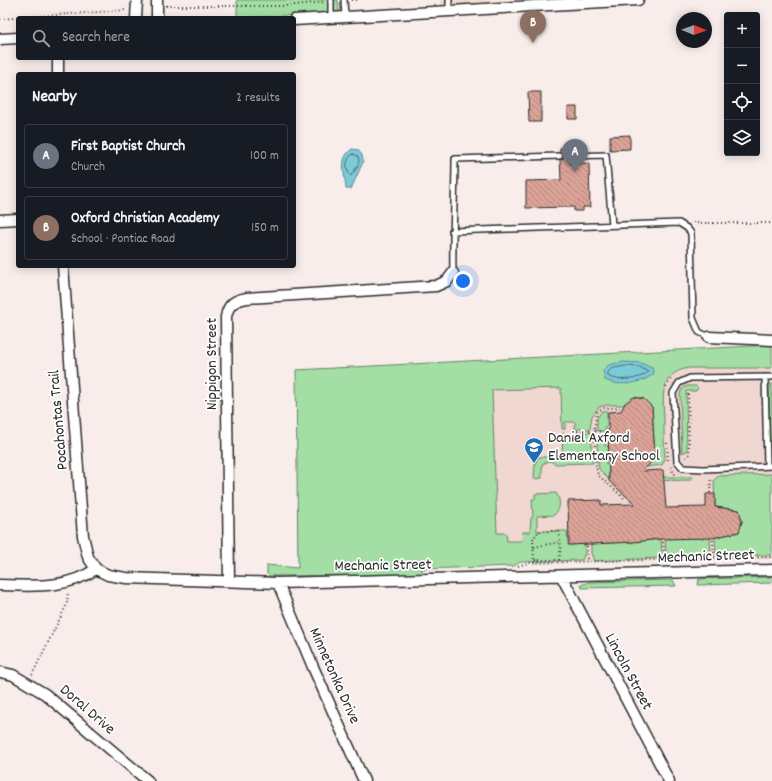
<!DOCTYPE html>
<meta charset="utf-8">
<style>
:root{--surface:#171b24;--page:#242831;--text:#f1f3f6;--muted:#9ea1a6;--line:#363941;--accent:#0f766e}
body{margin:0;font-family:Dekko,sans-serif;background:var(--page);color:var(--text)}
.controls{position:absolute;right:12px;top:12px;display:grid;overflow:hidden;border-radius:4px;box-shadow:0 2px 10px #0003}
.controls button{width:36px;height:36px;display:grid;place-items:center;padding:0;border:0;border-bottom:1px solid var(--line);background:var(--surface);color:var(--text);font:20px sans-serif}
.compass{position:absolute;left:676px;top:12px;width:36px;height:36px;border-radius:50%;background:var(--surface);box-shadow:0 2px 10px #0003;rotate:91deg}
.you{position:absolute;left:463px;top:281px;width:14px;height:14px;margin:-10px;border:3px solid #fff;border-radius:50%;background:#1a73e8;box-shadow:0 0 0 6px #1a73e833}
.badge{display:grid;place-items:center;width:26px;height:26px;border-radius:50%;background:var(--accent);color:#fff;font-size:13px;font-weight:700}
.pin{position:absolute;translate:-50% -33px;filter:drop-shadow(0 1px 2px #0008)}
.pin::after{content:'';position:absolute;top:21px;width:14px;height:12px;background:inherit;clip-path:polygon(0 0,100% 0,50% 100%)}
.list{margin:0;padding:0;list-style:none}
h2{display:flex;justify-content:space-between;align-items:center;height:52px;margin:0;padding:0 16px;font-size:17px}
h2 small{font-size:13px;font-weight:400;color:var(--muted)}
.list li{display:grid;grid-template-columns:26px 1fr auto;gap:12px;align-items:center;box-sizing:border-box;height:64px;margin:0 8px 8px;padding:0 8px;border:1px solid var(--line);border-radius:4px}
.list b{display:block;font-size:15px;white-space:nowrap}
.list p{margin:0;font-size:13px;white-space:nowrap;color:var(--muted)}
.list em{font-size:13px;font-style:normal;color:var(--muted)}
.icon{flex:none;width:22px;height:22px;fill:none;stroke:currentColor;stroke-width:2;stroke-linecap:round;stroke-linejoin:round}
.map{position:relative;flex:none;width:772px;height:781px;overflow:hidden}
.search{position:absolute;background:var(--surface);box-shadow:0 2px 10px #0003;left:16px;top:16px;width:280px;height:44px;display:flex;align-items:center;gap:10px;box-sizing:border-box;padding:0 14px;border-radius:4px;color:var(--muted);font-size:15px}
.panel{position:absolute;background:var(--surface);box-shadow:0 2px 10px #0003;left:16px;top:72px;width:280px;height:196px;border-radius:4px}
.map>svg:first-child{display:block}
</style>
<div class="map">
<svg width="772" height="781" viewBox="0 0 772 781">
<defs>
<pattern id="building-back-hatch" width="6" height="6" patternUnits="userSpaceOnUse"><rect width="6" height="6" fill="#dca398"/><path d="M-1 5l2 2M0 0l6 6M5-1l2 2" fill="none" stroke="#b3857c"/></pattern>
</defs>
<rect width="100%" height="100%" fill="#f8edea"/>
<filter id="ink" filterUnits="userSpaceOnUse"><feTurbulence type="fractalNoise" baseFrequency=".025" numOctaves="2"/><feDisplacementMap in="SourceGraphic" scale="8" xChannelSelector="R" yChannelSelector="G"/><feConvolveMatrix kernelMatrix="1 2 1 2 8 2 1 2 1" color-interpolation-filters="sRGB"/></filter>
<g filter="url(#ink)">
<path fill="#f0d7d1" d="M440,0H551L440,7Z
M772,347V559L445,563L298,569L296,370Z"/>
<path fill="#a3dea4" stroke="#678468" d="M237,0H338L339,13L237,18Z
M772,345V368H689C659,373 663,396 664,419C664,432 664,446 665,459L662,465L646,467L655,458L652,407L644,399L634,397L624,405H607L599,407L592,416L590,429H575V422H565V429H562L561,388L492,390L497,533H506L507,541H522L523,532H530L531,518L533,517L532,499H535V494L556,493C561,500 561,509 554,515L537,516V531H567L568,545L585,544V553L582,560L520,562L514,566L421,569L425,575L269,576L267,574V565L298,568L296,370Z
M772,383V459L770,456L769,389Z
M687,386H696L698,388L696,391H686L687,451L682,453L680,394L682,389Z
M602,411H607V426L605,427L606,431H597V418Z
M591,432L593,463L556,464L550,461L542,464V478L534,479L535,464L538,457H562L563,433L575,435L576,433Z
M597,442H605V446H609V457L598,458Z
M598,460H606V464H609V480L599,469Z
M772,474V555L716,556L715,537L739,532L742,521L739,510L715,507L714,480L719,476Z
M644,477H693L691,480L644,481Z
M710,537L711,556L669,558L666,552L665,538Z
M634,538L643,541L661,539L662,553L659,558L594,561L591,553V544L634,542Z
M772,577V583L698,585L699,579Z
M673,580L676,586L582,588L581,585L589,582Z"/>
<path fill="#7bcad8" stroke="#5b8a93" d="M352,149L358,150L362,155L363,162L351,189H346C345,174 338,159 352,149Z
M624,362L641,363L652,368L654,374C640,384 620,387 605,380L603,370L609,365Z"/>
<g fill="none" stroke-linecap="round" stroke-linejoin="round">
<path stroke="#4b6b70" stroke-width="1" d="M353,154L358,156L359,161L357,167L351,176C345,169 345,159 353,154Z
M625,366L640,367L648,372C640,380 618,382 608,376V372L611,369Z"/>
</g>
<path fill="url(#building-back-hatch)" stroke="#2b2b2b" d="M528,92H541V122H529Z
M568,107H577V119H568Z
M630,135V149L610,150V136Z
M560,148H570V152L566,156L570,160V164L589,163L590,207H583V211H574V207L526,208V181L561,180L560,160L564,156L560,152Z
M634,397L644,399L652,407L655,458L643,471L663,470L666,508L706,507V494H715V507L739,510L742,521L739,532L712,538L659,539L634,542L569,545L568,501L601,500V505L635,504L609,481L608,412L621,411L625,403Z"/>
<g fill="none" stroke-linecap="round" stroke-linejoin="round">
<g stroke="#2b2b2b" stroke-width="8">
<path id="service" d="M331,0V18
M344,0L345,17
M449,11V0
M570,156L606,155L612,225
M452,231L679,223L687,228L691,233L693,318L699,332L709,337
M453,273C452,235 455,198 455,159L560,156
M765,377L767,466
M772,377L690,378L679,383L673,393L677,461L683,468L703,469L772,466"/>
</g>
<g stroke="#2b2b2b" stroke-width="13">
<path id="minor" d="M157,0V18
M136,18L137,0
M294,20L638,0
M0,39L18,38
M58,58V74
M0,220L18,219
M63,266L83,536L88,557L96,569
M709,337L772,340
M562,577L669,781
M229,581L226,317C228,304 235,300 247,298L436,286L447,281L453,273
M278,583L313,667L364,781
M0,585C35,586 67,589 96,569L108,575L126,578L278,583L772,570
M0,672L13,675L45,694L148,781"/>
</g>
<path stroke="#2b2b2b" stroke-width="2" stroke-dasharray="1 3" stroke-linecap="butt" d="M352,0H357
M166,6H285L324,2
M0,19L126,10
M693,223H772
M666,387L672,378
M577,431H594L597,412L603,408H620
M608,432L594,431L596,466L598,475L626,500
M595,441H608
M667,443L668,461
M686,458L689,454L688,392
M595,459H609
M671,467L674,474H678
M710,493L711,477
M713,540L714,558
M663,542L665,559
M587,546V562
M534,547L560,542
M534,563L533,537L537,535L538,531H559L561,547L559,560H534
M518,566L528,563L772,557
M32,675L67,604L68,592"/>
<use href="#service" stroke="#fff" stroke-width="5"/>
<use href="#minor" stroke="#fff" stroke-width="10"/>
</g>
</g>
<defs>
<g id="school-pin" transform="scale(1)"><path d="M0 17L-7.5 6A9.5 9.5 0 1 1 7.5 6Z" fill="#1f6fb2" stroke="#fff"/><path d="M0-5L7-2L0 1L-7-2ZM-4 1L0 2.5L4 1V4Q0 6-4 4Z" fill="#fff"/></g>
</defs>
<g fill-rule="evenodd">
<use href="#school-pin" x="534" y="447"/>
</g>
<g text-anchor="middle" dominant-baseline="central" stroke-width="3.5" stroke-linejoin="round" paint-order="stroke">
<g font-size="16" fill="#2b2b2b" stroke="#fff">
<text transform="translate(212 364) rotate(-90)">Nippigon Street</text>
<text transform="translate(59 420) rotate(-95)">Pocahontas Trail</text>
<text transform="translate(706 557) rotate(-2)">Mechanic Street</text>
<text transform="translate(383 566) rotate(-1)">Mechanic Street</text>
<text transform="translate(628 672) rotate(62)">Lincoln Street</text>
<text transform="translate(334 676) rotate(66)">Minnetonka Drive</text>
<text transform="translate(87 710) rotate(41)">Doral Drive</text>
</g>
<g font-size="16" fill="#2b2b2b" stroke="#fff" text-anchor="start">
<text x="548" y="438">Daniel Axford<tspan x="548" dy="18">Elementary School</tspan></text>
</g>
</g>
</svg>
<div class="controls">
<button>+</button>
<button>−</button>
<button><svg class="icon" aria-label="locate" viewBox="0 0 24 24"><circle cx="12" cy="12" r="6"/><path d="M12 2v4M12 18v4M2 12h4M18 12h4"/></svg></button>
<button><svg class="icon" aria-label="layers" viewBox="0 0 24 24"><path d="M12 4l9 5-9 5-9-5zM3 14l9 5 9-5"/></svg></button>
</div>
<svg class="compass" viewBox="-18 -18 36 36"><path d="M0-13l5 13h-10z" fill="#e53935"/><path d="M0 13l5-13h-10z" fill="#9ea1a6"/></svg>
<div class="you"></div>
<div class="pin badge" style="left:575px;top:172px;background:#6b7280">A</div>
<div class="pin badge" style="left:533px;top:43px;background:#8d6e63">B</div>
<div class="search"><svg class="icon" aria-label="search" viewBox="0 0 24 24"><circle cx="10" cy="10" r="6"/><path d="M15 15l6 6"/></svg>Search here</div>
<section class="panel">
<h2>Nearby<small>2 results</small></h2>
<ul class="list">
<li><span class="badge" style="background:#6b7280">A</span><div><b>First Baptist Church</b><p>Church</p></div><em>100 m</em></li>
<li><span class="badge" style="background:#8d6e63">B</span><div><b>Oxford Christian Academy</b><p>School · Pontiac Road</p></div><em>150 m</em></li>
</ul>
</section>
</div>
